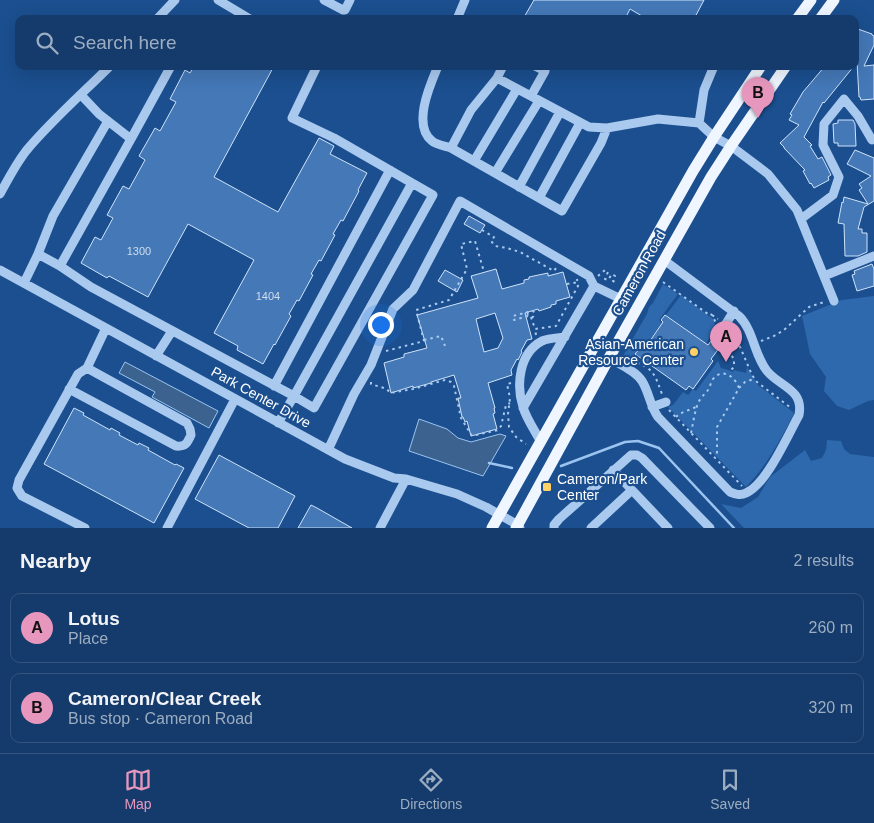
<!DOCTYPE html>
<meta charset="utf-8">
<style>
:root{--surface:#143b6b;--page:#214673;--text:#f1f3f6;--muted:#9dadc1;--line:#33557e;--accent:#e797bd}
body{margin:0;font-family:Helvetica,sans-serif;background:var(--page);color:var(--text)}
.you{position:absolute;left:380px;top:324px;width:18px;height:18px;margin:-12px;border:4px solid #fff;border-radius:50%;background:#1a73e8;box-shadow:0 0 0 8px #1a73e833}
.badge{display:grid;place-items:center;width:32px;height:32px;border-radius:50%;background:var(--accent);color:#111;font-size:16px;font-weight:700}
.pin{position:absolute;translate:-50% -41px;filter:drop-shadow(0 1px 2px #0008)}
.pin::after{content:'';position:absolute;top:26px;width:18px;height:15px;background:inherit;clip-path:polygon(0 0,100% 0,50% 100%)}
.list{margin:0;padding:0;list-style:none}
h2{display:flex;justify-content:space-between;align-items:center;height:65px;margin:0;padding:0 20px;font-size:21px}
h2 small{font-size:16px;font-weight:400;color:var(--muted)}
.list li{display:grid;grid-template-columns:32px 1fr auto;gap:15px;align-items:center;box-sizing:border-box;height:70px;margin:0 10px 10px;padding:0 10px;border:1px solid var(--line);border-radius:10px}
.list b{display:block;font-size:19px;white-space:nowrap}
.list p{margin:0;font-size:16px;white-space:nowrap;color:var(--muted)}
.list em{font-size:16px;font-style:normal;color:var(--muted)}
.icon{flex:none;width:28px;height:28px;fill:none;stroke:currentColor;stroke-width:2;stroke-linecap:round;stroke-linejoin:round}
.map{position:relative;flex:none;width:874px;height:528px;overflow:hidden}
.search{position:absolute;background:var(--surface);box-shadow:0 5px 20px #0002;left:15px;right:15px;top:15px;height:55px;display:flex;align-items:center;gap:12px;box-sizing:border-box;padding:0 18px;border-radius:10px;color:var(--muted);font-size:19px}
.sheet{height:225px;background:var(--surface)}
nav{display:flex;justify-content:space-around;align-items:center;box-sizing:border-box;height:70px;border-top:1px solid var(--line);background:var(--surface);font-size:14px;color:var(--muted)}
nav a{display:grid;justify-items:center;gap:2px}
nav .on{color:var(--accent)}
.map>svg:first-child{display:block}
</style>
<div class="map">
<svg width="874" height="528" viewBox="0 0 874 528">
<rect width="100%" height="100%" fill="#1b4f8f"/>
<path fill="#2e69ad" d="M663,284L678,294L659,320L662,323L643,349L640,347L631,359L624,355L625,352L647,314L649,307L653,303Z
M681,295L713,319C718,329 712,335 706,343L666,315Z
M874,296V400L868,401L849,410L837,406L824,391L826,377L810,354L802,316L842,300Z
M718,361L721,368L728,370L733,372L734,370L746,373L747,367L758,385L794,413C782,438 765,468 746,487L668,407L673,405L683,392L688,395L693,389L696,391Z
M827,440L841,441L844,449L850,454L874,457V528H744L721,504L741,508L758,497L770,477L805,450L811,461L822,458L826,450Z"/>
<path fill="#3c6290" stroke="#9cc4f0" d="M125,362L218,411L209,428L152,397L155,392L119,373Z
M419,419L447,429L458,438L471,442L500,434L506,436L483,476L409,451Z"/>
<g fill="none" stroke-linecap="round" stroke-linejoin="round">
<path stroke="#9cc4f0" stroke-width="2.5" d="M489,463L512,468
M561,466L625,442L638,441L659,448L734,528"/>
</g>
<path fill="#4478b7" stroke="#cfe3fa" fill-rule="evenodd" d="M534,0H704L694,19H647L630,9L625,19H523Z
M855,28L872,34V35L874,36V45L864,66L874,65V99L861,100L860,97H859L857,62L855,64Z
M194,66H274L214,177L278,212L319,138L334,146L330,154L367,173L358,190L359,191L343,221L341,220L333,234L335,235L321,261L319,260L311,274L313,275L299,301L297,300L289,314L291,316L275,345L274,344L263,364L237,350L238,346L214,333L254,260L188,224L148,297L109,276L107,278L81,263L95,237L101,240L113,218L107,215L123,186L129,189L145,160L139,156L155,128L160,131L176,102L170,99L185,70L190,73Z
M825,66H854L824,103L823,102L804,137L812,145L810,146L818,159L822,157L831,175L828,177L829,180L814,188L811,183L810,184L803,171L805,170L784,148V147L780,143L799,125L789,120L792,115L790,114L803,92Z
M838,120H853L855,124L856,146H838V143H834L833,124L838,123Z
M855,150L874,158V201L864,207L858,229H862V233H867V252L858,256H845L844,224L838,223L842,202L843,203L844,197L868,204L859,190L862,188L859,184L871,176L847,164Z
M469,216L485,225L480,233L464,224Z
M872,264L874,269V286L857,291L852,275L855,274L854,271Z
M496,269L502,289L524,283V280L529,279V277L548,273V276L563,272L570,297L556,301V304L551,305V307L539,311L538,309L525,313L532,339L527,340L521,351L522,352L518,360L517,359L511,370L512,375L488,383L495,408H494L495,413L493,414L497,429L471,436L467,421L465,422L463,417H462L458,398H461L454,375L431,382V383L413,388V386L391,393L384,363L404,357V354L427,348L417,315L478,298L471,276ZM495,313L503,338L498,348L484,352L476,319Z
M445,270L463,280L457,292L438,281Z
M665,315L708,345L711,341L720,347L711,359L713,361L693,389L689,386L686,390L635,354L640,348L643,351L663,322L661,320Z
M74,408L84,413L83,415L110,430L111,428L120,433L119,435L138,445L139,443L149,448L148,450L175,465L176,464L184,468L154,523L44,464Z
M219,455L295,496L278,528H249L195,499Z
M311,505L317,508L352,528H298Z"/>
<g fill="none" stroke-linecap="round" stroke-linejoin="round">
<path stroke="#a9c9ee" stroke-width="2" stroke-dasharray="2.5 4" stroke-linecap="butt" d="M482,230L494,237L491,241L495,246L507,248L520,252L554,271L556,268
M598,276L605,270L608,272L605,279L608,280L612,274L615,276L613,281L617,283
M663,282L708,314L709,313L712,315L716,323
M567,284L579,282
M527.5 314a3.5 3.5 0 1 1 7 0a3.5 3.5 0 1 1-7 0Z
M712,315L718,319
M528,316L514,320L513,317V316L528,312
M531,317L535,329
M732,328L752,375L757,382L791,408
M536,335L535,329L556,326L578,286L577,279
M424,340L441,336L445,346
M761,341L774,336L784,330L809,307L824,302
M719,342L722,349L731,355L734,359V367L730,371
M386,351L424,341L416,310L449,300L467,269L461,244L475,241L484,272
M637,363C654,368 656,378 662,394
M371,382V384L387,389L390,393L413,389L445,380L451,382L454,386L461,418L472,436L498,430L501,426L506,405L510,403
M511,383L507,384L510,398L508,414L509,427L516,437L526,444
M739,388L745,382L754,379
M669,410L742,486
M676,417L679,414L696,407
M691,433C693,424 694,415 697,406C699,399 704,395 708,390C710,387 711,382 713,379C723,367 735,377 739,388L717,427V455L715,457"/>
<path stroke="#a9c9ee" stroke-width="9" d="M218,0L250,19
M324,0L343,10H345L350,0
M157,19L175,0
M457,19L465,0
M438,66C430,85 412,125 432,141C437,145 445,146 451,148
M497,78L503,66
M81,95L99,114L131,139L60,266L91,287L294,396L412,183L334,138L292,118L317,66
M531,96L545,71L535,66
M699,123L704,90L714,66
M607,128L601,143L562,211L451,148L471,110L497,78L589,127L607,128L658,119L699,123L714,137L731,146L768,174L797,210L834,301
M131,139L171,66
M474,161L517,89
M495,173L539,101
M519,187L560,112
M0,194C8,179 16,164 26,151C51,121 82,94 110,66
M539,198L580,123
M801,219L833,195L839,177L823,145L824,124L844,99L858,116L872,140
M38,254L60,266
M0,270L345,459L394,478L406,479L457,494L486,507L518,525L520,528
M824,276L874,256
M24,283L38,254L53,216L108,121
M594,286L621,299
M720,333L734,311
M156,356L172,331
M609,358C619,364 635,370 642,381C649,392 650,406 658,417L730,492C735,494 740,496 746,493C766,485 788,435 799,415C804,389 780,387 767,371C754,355 754,331 739,316L664,260
M274,386L390,170
M69,389L176,446C186,447 187,443 191,435L190,429L187,423L87,368
M652,407L666,402
M278,423L294,396L314,408L433,195L412,183
M541,442C535,431 526,418 523,407C516,385 519,353 542,341C549,338 557,338 565,337
M328,450L354,394L371,365L393,309L413,290L460,201L589,276L594,286L523,408
M613,470L668,528
M85,528L22,496L17,488L19,480L78,374L87,368L106,328
M167,528L235,399
M380,528L406,479
M554,528V525L559,519L631,455H637L642,458L710,528
M591,528L632,490"/>
<path stroke="#f0f6ff" stroke-width="11" d="M797,19L811,0
M820,19L834,0
M492,528L693,171L714,137L761,66
M516,528L609,358L711,177L731,146L786,66"/>
</g>
<g fill="#ffd166" stroke="#1b4f8f" stroke-width="2">
<circle cx="694" cy="352" r="5"/>
<rect x="542" y="482" width="10" height="10" rx="2.5"/>
</g>
<g text-anchor="middle" dominant-baseline="central" stroke-width="4.5" stroke-linejoin="round" paint-order="stroke">
<g font-size="11" fill="#d0dded">
<text x="139" y="251">1300</text>
<text x="268" y="296">1404</text>
</g>
<g font-size="14" fill="#fff" stroke="#1b4f8f">
<text transform="translate(639 273) rotate(-61)">Cameron Road</text>
<text transform="translate(261 397) rotate(29)">Park Center Drive</text>
</g>
<g font-size="14" fill="#fff" stroke="#1b4f8f" text-anchor="end">
<text x="684" y="344">Asian-American<tspan x="684" dy="16">Resource Center</tspan></text>
<text x="557" y="479" text-anchor="start">Cameron/Park<tspan x="557" dy="16">Center</tspan></text>
</g>
</g>
</svg>
<div class="you"></div>
<div class="pin badge" style="left:726px;top:362px">A</div>
<div class="pin badge" style="left:758px;top:118px">B</div>
<div class="search"><svg class="icon" aria-label="search" viewBox="0 0 24 24"><circle cx="10" cy="10" r="6"/><path d="M15 15l6 6"/></svg>Search here</div>
</div>
<section class="sheet">
<h2>Nearby<small>2 results</small></h2>
<ul class="list">
<li><span class="badge">A</span><div><b>Lotus</b><p>Place</p></div><em>260 m</em></li>
<li><span class="badge">B</span><div><b>Cameron/Clear Creek</b><p>Bus stop · Cameron Road</p></div><em>320 m</em></li>
</ul>
</section>
<nav>
<a class="on"><svg class="icon" aria-label="map" viewBox="0 0 24 24"><path d="M3 6l6-2 6 2 6-2v14l-6 2-6-2-6 2zM9 4v14M15 6v14"/></svg>Map</a>
<a><svg class="icon" aria-label="directions" viewBox="0 0 24 24"><path d="M12 3l9 9-9 9-9-9zM9 14v-3h6M13 9l2 2-2 2"/></svg>Directions</a>
<a><svg class="icon" aria-label="saved" viewBox="0 0 24 24"><path d="M7 4h10v16l-5-4-5 4z"/></svg>Saved</a>
</nav>
